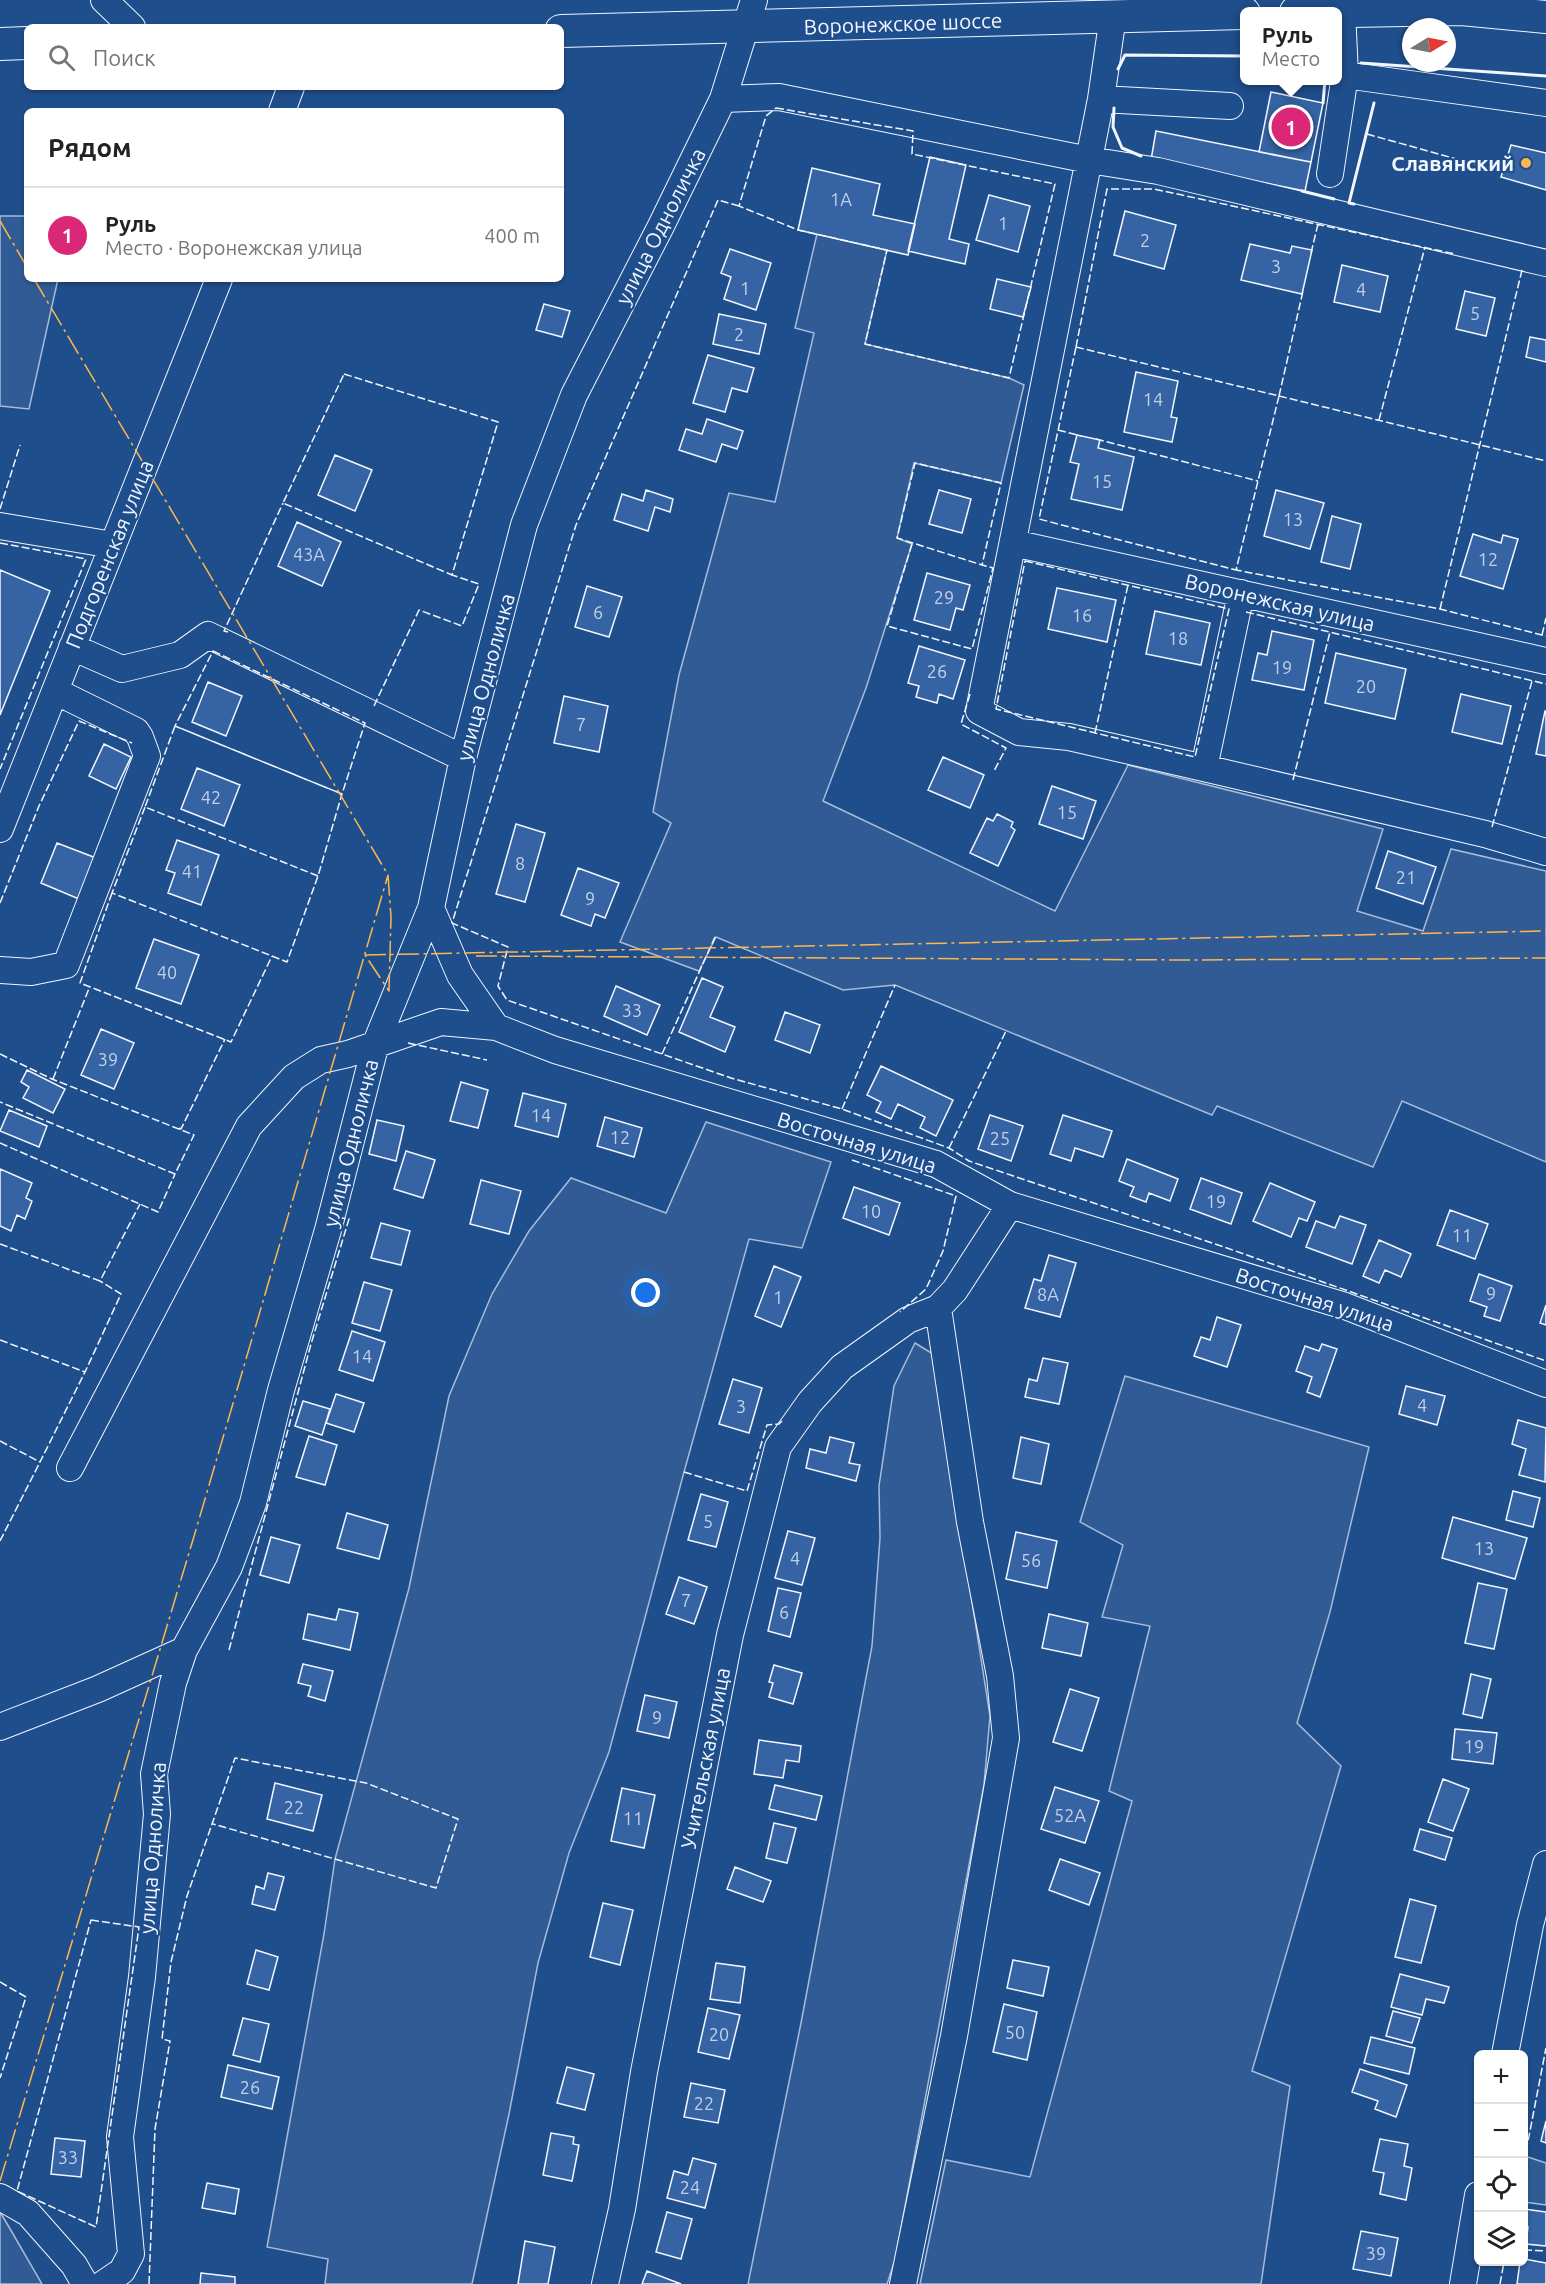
<!DOCTYPE html>
<html lang="ru">
<meta charset="utf-8">
<style>
:root{--surface:#fff;--page:#f6f6f6;--text:#222;--muted:#767676;--line:#e0e0e0;--accent:#db2777}
body{margin:0;font-family:Ubuntu,sans-serif;background:var(--page);color:var(--text)}
.controls{position:absolute;right:18px;bottom:18px;display:grid;overflow:hidden;border-radius:9px;box-shadow:0 2px 4px #0004}
.controls button{width:54px;height:54px;display:grid;place-items:center;padding:0;border:0;border-bottom:2px solid var(--line);background:var(--surface);color:var(--text);font:30px sans-serif}
.compass{position:absolute;left:1402px;top:18px;width:54px;height:54px;border-radius:50%;background:var(--surface);box-shadow:0 2px 4px #0004;rotate:80deg}
.you{position:absolute;left:646px;top:1293px;width:21px;height:21px;margin:-15px;border:4px solid #fff;border-radius:50%;background:#1a73e8;box-shadow:0 0 0 9px #1a73e833}
.badge{display:grid;place-items:center;width:39px;height:39px;border-radius:50%;background:var(--accent);color:#fff;font-size:20px;font-weight:700}
.pin{position:absolute;translate:-50% -50%;border:3px solid #fff;box-shadow:0 2px 6px #0006}
.popup{position:absolute;left:1240px;top:7px;width:102px;height:78px;box-sizing:border-box;display:grid;place-content:center;border-radius:9px;background:var(--surface);filter:drop-shadow(0 2px 4px #0005);font-size:20px;white-space:nowrap;color:var(--muted)}
.popup b{font-size:22px;color:var(--text)}
.popup::after{content:'';position:absolute;left:50%;top:100%;margin-left:-12px;border:12px solid transparent;border-top-color:var(--surface)}
.list{margin:0;padding:0;list-style:none}
h2{display:flex;justify-content:space-between;align-items:center;height:78px;margin:0;padding:0 24px;font-size:26px}
h2 small{font-size:20px;font-weight:400;color:var(--muted)}
.list li{display:grid;grid-template-columns:39px 1fr auto;gap:18px;align-items:center;box-sizing:border-box;height:96px;padding:0 24px;border-top:2px solid var(--line)}
.list b{display:block;font-size:22px;white-space:nowrap}
.list p{margin:0;font-size:20px;white-space:nowrap;color:var(--muted)}
.list em{font-size:20px;font-style:normal;color:var(--muted)}
.icon{flex:none;width:33px;height:33px;fill:none;stroke:currentColor;stroke-width:2;stroke-linecap:round;stroke-linejoin:round}
.map{position:relative;flex:none;width:1546px;height:2284px;overflow:hidden}
.search{position:absolute;background:var(--surface);box-shadow:0 2px 4px #0004;left:24px;top:24px;width:540px;height:66px;display:flex;align-items:center;gap:15px;box-sizing:border-box;padding:0 21px;border-radius:9px;color:var(--muted);font-size:22px}
.panel{position:absolute;background:var(--surface);box-shadow:0 2px 4px #0004;left:24px;top:108px;width:540px;height:174px;border-radius:9px}
.map>svg:first-child{display:block}
</style>
<div class="map">
<svg width="1546" height="2284" viewBox="0 0 1546 2284">
<rect width="100%" height="100%" fill="#1f4e8c"/>
<path fill="#305b95" stroke="#a8bbd7" stroke-width="1.5" d="M0,216H27V279H58L29,409L0,406Z
M817,234L887,250L865,344L1009,378L1024,385L1001,483L914,463L897,538L912,544L866,688L823,801L1055,911L1128,765L1383,829L1357,911L1423,931L1451,849L1546,871V1162L1402,1101L1373,1167L1217,1106L1212,1115L895,985L843,990L716,937L699,971L620,942L671,823L653,812L679,675L729,493L775,502L814,333L795,328Z
M706,1122L831,1162L802,1248L749,1239L684,1472L609,1752L569,1853L538,1963L509,2114L472,2284H325L328,2259L267,2247L324,1934L335,1859L409,1588L449,1396L492,1294L529,1231L571,1178L666,1213Z
M915,1343L933,1354L990,1716L984,1785L895,2260L887,2284H748L801,2023L872,1646L880,1538L879,1486L894,1386Z
M1125,1376L1369,1447L1330,1612L1297,1723L1341,1766L1252,2071L1290,2086L1261,2284H920L946,2160L1030,2177L1132,1801L1109,1791L1150,1626L1102,1617L1123,1545L1080,1522Z
M1525,2156L1546,2163V2205L1524,2202Z
M0,2212L9,2227L42,2284H0Z"/>
<path fill="#3563a3" stroke="#f2f6ff" stroke-width="1.5" d="M1271,92L1323,103L1311,162L1259,152Z
M1156,131L1311,162L1305,191L1151,160Z
M1511,145L1546,153V190L1501,177Z
M930,157L966,165L949,239L969,244L965,264L908,251Z
M812,168L880,184L873,215L915,224L908,255L798,230Z
M989,195L1030,206L1018,252L976,240Z
M1125,211L1176,225L1164,269L1114,255Z
M1250,244L1290,253L1292,246L1312,250L1302,294L1241,280Z
M730,249L771,263L756,310L724,299L731,277L721,273Z
M1342,265L1388,276L1380,312L1334,302Z
M997,279L1031,287L1023,317L990,309Z
M1465,291L1495,298L1486,336L1456,329Z
M544,304L570,311L562,337L536,330Z
M719,314L766,324L759,354L713,344Z
M1530,337L1546,340V362L1526,357Z
M708,355L754,368L747,392L732,388L725,412L693,403Z
M1136,372L1178,381L1171,417L1177,418L1172,442L1124,432Z
M707,419L743,431L737,449L722,444L716,462L679,450L686,429L702,434Z
M1077,435L1100,440L1098,448L1134,457L1122,510L1071,499L1079,464L1070,462Z
M335,455L372,470L355,511L318,495Z
M646,490L673,499L670,512L655,507L648,531L614,520L622,494L643,501Z
M939,490L971,499L962,533L929,524Z
M1276,490L1324,503L1310,549L1264,536Z
M1332,516L1361,524L1350,569L1321,562Z
M297,522L341,542L322,586L278,566Z
M1473,534L1501,543L1503,535L1518,539L1503,589L1460,576Z
M0,570L50,591L0,715Z
M927,573L970,585L963,610L956,608L950,630L914,620Z
M587,586L622,597L609,637L575,627Z
M1057,588L1116,600L1107,642L1048,629Z
M1155,611L1210,623L1201,665L1146,654Z
M1272,631L1314,640L1304,690L1252,680L1258,653L1267,655Z
M919,646L965,660L953,699L939,694L937,703L916,697L919,686L908,683Z
M1336,653L1406,669L1395,719L1325,703Z
M208,682L242,696L226,736L192,722Z
M1461,694L1511,706L1502,744L1452,732Z
M564,696L608,706L599,752L554,743Z
M1545,711H1546V756L1536,754Z
M104,744L131,757L116,789L89,776Z
M943,757L984,775L970,808L928,790Z
M197,768L240,785L224,826L181,809Z
M1052,786L1096,801L1083,839L1039,824Z
M997,814L1013,822L1011,827L1015,830L998,866L970,853L987,818L993,821Z
M516,824L545,833L525,902L496,894Z
M177,840L219,855L201,905L168,893L175,873L166,870Z
M57,843L96,858L79,899L41,883Z
M1388,851L1436,867L1423,904L1376,888Z
M578,868L619,883L605,918L595,914L591,926L561,915Z
M154,939L199,955L181,1004L136,988Z
M702,978L723,987L710,1017L735,1027L725,1052L679,1032Z
M616,986L660,1005L647,1035L604,1016Z
M785,1012L820,1025L810,1053L775,1040Z
M101,1029L134,1043L114,1089L81,1075Z
M881,1066L953,1100L936,1136L920,1128L925,1117L898,1104L891,1119L876,1112L881,1102L867,1095Z
M27,1070L65,1089L53,1113L23,1098L29,1087L21,1082Z
M461,1082L488,1090L478,1128L450,1121Z
M523,1093L566,1104L558,1137L515,1126Z
M9,1110L47,1126L39,1147L0,1131Z
M990,1115L1023,1126L1011,1161L978,1149Z
M1063,1115L1112,1131L1103,1157L1075,1148L1071,1161L1050,1154Z
M605,1117L642,1128L634,1157L597,1146Z
M377,1120L404,1126L396,1161L369,1154Z
M406,1151L435,1160L423,1198L394,1189Z
M1127,1159L1178,1179L1170,1201L1149,1193L1146,1202L1130,1196L1134,1187L1119,1181Z
M0,1169L32,1183L26,1198L32,1201L25,1219L17,1215L11,1231L0,1226Z
M1201,1178L1242,1193L1231,1224L1190,1209Z
M481,1180L521,1191L509,1234L470,1224Z
M1270,1183L1315,1202L1307,1221L1299,1218L1291,1237L1253,1221Z
M854,1187L900,1203L889,1235L843,1218Z
M1450,1210L1488,1224L1475,1259L1437,1245Z
M1340,1216L1366,1225L1352,1264L1306,1247L1316,1221L1335,1228Z
M381,1223L410,1231L401,1265L371,1258Z
M1379,1240L1411,1254L1401,1277L1385,1270L1379,1283L1363,1276Z
M1049,1255L1076,1263L1060,1317L1025,1308L1034,1279L1041,1281Z
M774,1266L801,1277L781,1327L755,1316Z
M1479,1274L1512,1286L1500,1321L1484,1316L1487,1307L1470,1301Z
M364,1282L392,1290L380,1331L352,1323Z
M1546,1305V1325L1540,1323Z
M1217,1317L1241,1325L1227,1367L1194,1356L1201,1337L1210,1340Z
M352,1331L385,1342L373,1381L339,1370Z
M1322,1344L1337,1349L1320,1397L1307,1392L1312,1377L1296,1371L1305,1346L1319,1351Z
M1043,1358L1068,1363L1059,1404L1025,1397L1029,1379L1037,1381Z
M733,1379L762,1388L749,1433L719,1424Z
M1406,1386L1445,1396L1437,1425L1399,1414Z
M336,1394L364,1403L354,1432L326,1423Z
M303,1401L330,1409L322,1435L295,1426Z
M1518,1420L1546,1428L1545,1482L1519,1475L1526,1449L1512,1444Z
M309,1436L337,1445L325,1485L296,1477Z
M830,1437L854,1443L849,1463L860,1465L856,1481L806,1468L810,1449L826,1453Z
M1021,1437L1049,1444L1041,1484L1013,1478Z
M1513,1491L1540,1498L1533,1527L1506,1520Z
M701,1494L728,1502L716,1547L688,1540Z
M347,1513L388,1525L379,1559L337,1548Z
M1453,1517L1527,1538L1515,1579L1442,1558Z
M788,1531L815,1538L802,1585L775,1578Z
M1016,1532L1057,1541L1047,1588L1006,1579Z
M271,1537L300,1545L289,1583L260,1575Z
M679,1577L707,1587L694,1624L666,1614Z
M1478,1583L1507,1589L1494,1649L1465,1643Z
M778,1588L801,1593L790,1637L768,1631Z
M339,1609L358,1613L350,1650L303,1639L308,1614L336,1620Z
M1049,1614L1088,1623L1081,1656L1042,1648Z
M303,1664L333,1671L325,1701L308,1696L311,1686L298,1683Z
M774,1665L802,1673L793,1704L769,1697L773,1683L769,1682Z
M1471,1674L1491,1679L1482,1718L1463,1714Z
M1070,1689L1099,1698L1082,1751L1053,1742Z
M645,1695L677,1702L669,1738L637,1731Z
M1455,1729L1497,1733L1493,1764L1452,1759Z
M759,1740L801,1746L799,1762L786,1760L783,1778L754,1774Z
M1443,1779L1469,1789L1453,1831L1428,1822Z
M275,1783L322,1795L313,1831L267,1819Z
M775,1785L822,1796L816,1820L769,1809Z
M1055,1787L1099,1801L1085,1843L1041,1829Z
M622,1788L655,1795L644,1848L611,1841Z
M774,1823L796,1828L787,1863L766,1858Z
M1420,1829L1452,1838L1445,1860L1414,1850Z
M1060,1859L1100,1873L1089,1905L1049,1890Z
M735,1867L771,1881L763,1902L727,1889Z
M268,1873L284,1877L275,1910L252,1904L256,1886L264,1889Z
M1410,1899L1436,1906L1421,1963L1395,1957Z
M603,1903L633,1910L620,1965L590,1957Z
M256,1950L278,1957L269,1990L247,1984Z
M1013,1960L1049,1967L1043,1996L1007,1988Z
M716,1963L745,1967L740,2003L710,1999Z
M1400,1974L1449,1987L1444,2003L1426,1999L1422,2015L1391,2007Z
M1004,2004L1037,2012L1027,2060L993,2052Z
M708,2008L740,2015L729,2059L698,2052Z
M1393,2011L1420,2018L1412,2043L1386,2036Z
M243,2018L269,2024L260,2062L233,2055Z
M1371,2037L1415,2048L1409,2074L1364,2063Z
M228,2065L279,2077L272,2109L221,2097Z
M567,2067L594,2074L585,2110L557,2103Z
M1360,2069L1407,2085L1396,2117L1375,2109L1378,2101L1352,2092Z
M691,2083L725,2090L718,2123L684,2117Z
M1546,2121V2143L1541,2141Z
M551,2133L574,2137L573,2144L579,2145L572,2181L543,2175Z
M55,2138L85,2141L81,2177L51,2174Z
M1380,2139L1408,2144L1404,2166L1412,2168L1406,2200L1380,2194L1384,2173L1373,2171Z
M693,2158L716,2164L705,2208L667,2198L674,2171L688,2175Z
M207,2183L239,2189L235,2214L202,2208Z
M1524,2209L1546,2212V2246L1526,2244L1528,2227H1524Z
M667,2212L692,2219L681,2259L656,2252Z
M1361,2231L1398,2238L1391,2276L1353,2269Z
M525,2241L555,2247L548,2284H518Z
M1524,2259L1546,2263V2284H1517L1520,2262H1524Z
M647,2271L681,2284H642Z
M201,2273L235,2277V2284H200Z"/>
<g fill="none" stroke-linecap="round" stroke-linejoin="round">
<g stroke="#f2f6ff" stroke-width="28">
<path id="minor" d="M104,0L132,27
M1342,10L1345,75L1546,103
M1113,16L1101,99L979,711L1019,732L1069,737L1204,768
M723,99L779,97L1089,160L1158,171L1546,263
M1101,99L1230,106
M282,111L291,87
M1330,174L1345,75
M0,526L113,545
M1013,543L1546,661
M1241,593L1204,768L1485,834L1546,852
M72,647L122,669L180,655L208,635L463,758
M0,829L219,279
M431,908L460,975L496,1027L555,1050L936,1164L1010,1205L1345,1306L1546,1384
M0,970L31,972L66,965L147,756L140,737L136,731L55,691
M70,1468L249,1126L294,1077L321,1060L348,1054L441,1022L496,1027
M0,1727L98,1689L184,1650
M1505,2054L1530,1925L1546,1864
M0,2197L28,2213L74,2265L85,2284
M103,2284L122,2271L131,2254L120,2137L142,1977L157,1814L154,1774L173,1683L184,1650L229,1567L253,1503L281,1390L328,1230L376,1043L431,908L463,758L524,525L574,395L661,226L723,99L754,0
M605,2284L622,2209L644,2072L730,1635L778,1447L810,1402L842,1367L908,1320L938,1308L955,1290L1010,1205
M903,2284L954,2036L1006,1738L1000,1676L970,1522L938,1308
M1463,2284L1478,2195"/>
</g>
<g stroke="#f2f6ff" stroke-width="34">
<path id="major" d="M1296,12L1461,9L1546,17
M561,31L1244,13
M0,44L27,43"/>
</g>
<use href="#minor" stroke="#1f4e8c" stroke-width="26"/>
<use href="#major" stroke="#1f4e8c" stroke-width="32"/>
<path stroke="#f2f6ff" stroke-width="1.5" stroke-dasharray="8 3" stroke-linecap="butt" d="M776,108L913,131L912,154L1055,184L1009,378L865,344L887,250L798,230L739,206L766,116Z
M1367,134L1503,172
M739,206L718,200L576,525L452,923L508,947L498,986L507,1000L731,1078L842,1109L949,1148L969,1161L1227,1248L1546,1361
M1311,253L1318,224
M1076,347L1279,396L1236,570L1039,519Z
M1076,347L1107,189H1154L1455,254
M344,374L498,422L452,575L283,503Z
M1279,396L1303,291
M1279,396L1546,461
M1379,420L1425,247
M1058,430L1081,436
M1096,439L1258,481
M0,509L20,445
M0,543L86,559L0,769
M912,544L887,626L972,649L993,568L982,565L897,538L915,463L1001,483L982,565
M1025,561L1229,609L1195,757L996,709Z
M1237,568L1236,570L1440,609L1546,636
M1440,609L1522,270
M1246,612L1546,684
M228,632L224,631L283,503
M1542,635L1546,618
M213,651L365,723L342,794L175,726Z
M970,694L961,724L1006,748L994,771
M374,706L419,610L462,626L479,584L452,575
M1095,733L1128,585
M1293,780L1330,632
M145,807L112,893L272,956L287,962L318,876L342,794L175,726L145,807L318,876
M1492,827L1532,681
M112,893L80,983L231,1042L272,956
M0,903L39,806L79,721L132,743
M408,1043L487,1060
M0,1054L52,1079L194,1135L175,1174L0,1102
M662,1054L715,937
M53,1079L90,986
M842,1109L895,985
M179,1128L181,1129L225,1039
M0,1143L158,1212L175,1174
M949,1148L1006,1031
M852,1160L956,1196L943,1251L926,1289L900,1312
M0,1244L100,1281L140,1204
M0,1340L85,1372L121,1294L100,1281
M0,1441L40,1462L85,1372
M684,1472L747,1491L767,1425L779,1424L782,1421
M0,1541L40,1462
M229,1650L311,1344L349,1219L341,1218
M91,1920L139,1927L96,2227L17,2191Z
M0,1982L26,1997L0,2078
M1524,2162L1546,2048
M1524,2250L1546,2251
M149,2284L155,2129L170,2041L162,2039L171,1962L187,1896L235,1758L366,1783L458,1819L436,1888L213,1824
M1500,2284L1504,2262"/>
<path stroke="#f2f6ff" stroke-width="3" d="M1361,63L1546,76
M1118,69L1125,55L1244,56
M1323,103L1325,80
M1114,108L1113,127L1122,148L1141,156
M1302,191L1334,199
M1354,204L1349,203L1374,103"/>
<path stroke="#ffb74d" stroke-width="1.5" stroke-dasharray="21 4.5 3 4.5" stroke-linecap="butt" d="M0,221L27,267
M34,279L388,875L391,917L389,991L365,955
M365,955L1546,931
M476,956L1187,960L1546,958
M0,2181L195,1533L388,875"/>
</g>
<circle fill="#ffb74d" stroke="#1f4e8c" stroke-width="2" cx="1526" cy="163" r="6"/>
<g text-anchor="middle" dominant-baseline="central" stroke-width="4.5" stroke-linejoin="round" paint-order="stroke">
<g font-size="18" fill="#c3d1e8">
<text x="841" y="199">1А</text>
<text x="1003" y="223">1</text>
<text x="1145" y="240">2</text>
<text x="1276" y="266">3</text>
<text x="745" y="288">1</text>
<text x="1361" y="289">4</text>
<text x="1475" y="313">5</text>
<text x="739" y="334">2</text>
<text x="1153" y="399">14</text>
<text x="1102" y="481">15</text>
<text x="1293" y="519">13</text>
<text x="309" y="554">43А</text>
<text x="1488" y="559">12</text>
<text x="944" y="597">29</text>
<text x="598" y="612">6</text>
<text x="1082" y="615">16</text>
<text x="1178" y="638">18</text>
<text x="1282" y="667">19</text>
<text x="937" y="671">26</text>
<text x="1366" y="686">20</text>
<text x="581" y="724">7</text>
<text x="211" y="797">42</text>
<text x="1067" y="812">15</text>
<text x="520" y="863">8</text>
<text x="192" y="871">41</text>
<text x="1406" y="877">21</text>
<text x="590" y="898">9</text>
<text x="167" y="972">40</text>
<text x="632" y="1010">33</text>
<text x="108" y="1059">39</text>
<text x="541" y="1115">14</text>
<text x="620" y="1137">12</text>
<text x="1000" y="1138">25</text>
<text x="1216" y="1201">19</text>
<text x="871" y="1211">10</text>
<text x="1462" y="1235">11</text>
<text x="1491" y="1293">9</text>
<text x="1048" y="1294">8А</text>
<text x="778" y="1297">1</text>
<text x="362" y="1356">14</text>
<text x="1422" y="1405">4</text>
<text x="741" y="1406">3</text>
<text x="708" y="1521">5</text>
<text x="1484" y="1548">13</text>
<text x="795" y="1558">4</text>
<text x="1031" y="1560">56</text>
<text x="686" y="1600">7</text>
<text x="784" y="1612">6</text>
<text x="657" y="1717">9</text>
<text x="1474" y="1746">19</text>
<text x="294" y="1807">22</text>
<text x="1070" y="1815">52А</text>
<text x="633" y="1818">11</text>
<text x="1015" y="2032">50</text>
<text x="719" y="2034">20</text>
<text x="250" y="2087">26</text>
<text x="704" y="2103">22</text>
<text x="68" y="2157">33</text>
<text x="690" y="2187">24</text>
<text x="1376" y="2253">39</text>
</g>
<g font-size="21" fill="#f2f6ff" stroke="#1f4e8c">
<text transform="translate(903 23) rotate(-2)">Воронежское шоссе</text>
<text transform="translate(660 226) rotate(-63)">улица Одноличка</text>
<text transform="translate(109 554) rotate(-68)">Подгоренская улица</text>
<text transform="translate(1280 602) rotate(13)">Воронежская улица</text>
<text transform="translate(485 677) rotate(-75)">улица Одноличка</text>
<text transform="translate(857 1142) rotate(17)">Восточная улица</text>
<text transform="translate(350 1143) rotate(-76)">улица Одноличка</text>
<text transform="translate(1315 1299) rotate(18)">Восточная улица</text>
<text transform="translate(705 1758) rotate(-79)">Учительская улица</text>
<text transform="translate(152 1848) rotate(-86)">улица Одноличка</text>
</g>
<g font-size="21" font-weight="bold" fill="#f2f6ff" stroke="#1f4e8c" text-anchor="end">
<text x="1514" y="163">Славянский</text>
</g>
</g>
</svg>
<div class="controls">
<button>+</button>
<button>−</button>
<button><svg class="icon" aria-label="locate" viewBox="0 0 24 24"><circle cx="12" cy="12" r="6"/><path d="M12 2v4M12 18v4M2 12h4M18 12h4"/></svg></button>
<button><svg class="icon" aria-label="layers" viewBox="0 0 24 24"><path d="M12 4l9 5-9 5-9-5zM3 14l9 5 9-5"/></svg></button>
</div>
<svg class="compass" viewBox="-18 -18 36 36"><path d="M0-13l5 13h-10z" fill="#e53935"/><path d="M0 13l5-13h-10z" fill="#767676"/></svg>
<div class="you"></div>
<div class="pin badge" style="left:1291px;top:127px">1</div>
<div class="popup"><b>Руль</b>Место</div>
<div class="search"><svg class="icon" aria-label="search" viewBox="0 0 24 24"><circle cx="10" cy="10" r="6"/><path d="M15 15l6 6"/></svg>Поиск</div>
<section class="panel">
<h2>Рядом<small></small></h2>
<ul class="list">
<li><span class="badge">1</span><div><b>Руль</b><p>Место · Воронежская улица</p></div><em>400 m</em></li>
</ul>
</section>
</div>
